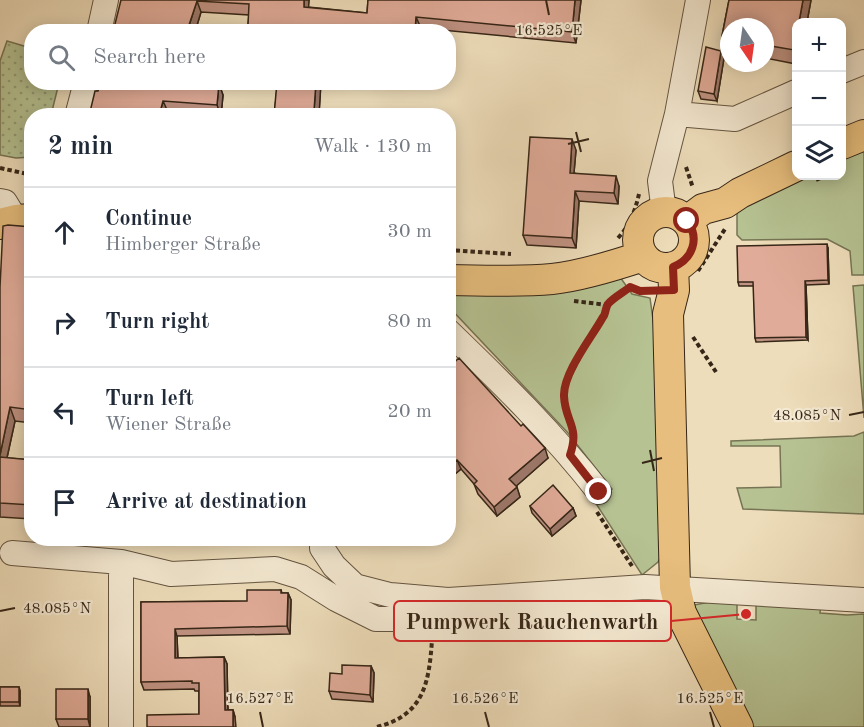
<!DOCTYPE html>
<meta charset="utf-8">
<style>
:root{--surface:#fff;--page:#f6f6f7;--text:#1f2937;--muted:#747a83;--line:#e0e1e3}
body{margin:0;font-family:"Old Standard TT",serif;background:var(--page);color:var(--text)}
.controls{position:absolute;right:18px;top:18px;display:grid;overflow:hidden;border-radius:12px;box-shadow:0 3px 15px #0003}
.controls button{width:54px;height:54px;display:grid;place-items:center;padding:0;border:0;border-bottom:2px solid var(--line);background:var(--surface);color:var(--text);font:30px sans-serif}
.compass{position:absolute;left:720px;top:18px;width:54px;height:54px;border-radius:50%;background:var(--surface);box-shadow:0 3px 15px #0003;rotate:167deg}
.stop{position:absolute;width:18px;height:18px;margin:-14px;border:4px solid #8f2418;border-radius:50%;background:#fff}
.stop.end{background:#8f2418;border-color:#fff;box-shadow:0 2px 6px #0008}
.list{margin:0;padding:0;list-style:none}
h2{display:flex;justify-content:space-between;align-items:center;height:78px;margin:0;padding:0 24px;font-size:26px}
h2 small{font-size:20px;font-weight:400;color:var(--muted)}
.list li{display:grid;grid-template-columns:39px 1fr auto;gap:18px;align-items:center;box-sizing:border-box;height:90px;padding:0 24px;border-top:2px solid var(--line)}
.list b{display:block;font-size:22px;white-space:nowrap}
.list p{margin:0;font-size:20px;white-space:nowrap;color:var(--muted)}
.list em{font-size:20px;font-style:normal;color:var(--muted)}
.icon{flex:none;width:33px;height:33px;fill:none;stroke:currentColor;stroke-width:2;stroke-linecap:round;stroke-linejoin:round}
.map{position:relative;flex:none;width:864px;height:727px;overflow:hidden}
.search{position:absolute;background:var(--surface);box-shadow:0 3px 15px #0003;left:24px;top:24px;width:432px;height:66px;display:flex;align-items:center;gap:15px;box-sizing:border-box;padding:0 21px;border-radius:24px;color:var(--muted);font-size:22px}
.panel{position:absolute;background:var(--surface);box-shadow:0 3px 15px #0003;left:24px;top:108px;width:432px;height:438px;border-radius:24px}
.map>svg:first-child{display:block}
</style>
<div class="map">
<svg width="864" height="727" viewBox="0 0 864 727">
<defs>
<pattern id="park-dots" width="8" height="8" patternUnits="userSpaceOnUse" patternTransform="scale(1.5)"><rect width="8" height="8" fill="#b6c292"/><path d="M2 2h.1M6 6h.1" fill="none" stroke="#959d76" stroke-width="1.8" stroke-linecap="round"/></pattern>
</defs>
<rect width="100%" height="100%" fill="#eeddba"/>
<filter id="stains"><feTurbulence type="fractalNoise" baseFrequency=".00333" numOctaves="4"/><feColorMatrix values="0 0 0 0 .2 0 0 0 0 .09 0 0 0 0 .02 0 0 0 .5 -.17"/></filter>
<radialGradient id="worn" r=".72"><stop offset=".6" stop-color="#630" stop-opacity="0"/><stop offset="1" stop-color="#630" stop-opacity=".3"/></radialGradient>
<path fill="#b6c292" stroke="#767454" stroke-width="1.5" d="M864,148V275H852L850,251L827,239L742,240L737,235V213L771,188L799,176H842V157Z
M620,277L632,294L650,298L656,341L664,549L658,562L642,575L595,502L612,489L568,433L449,307L451,298L459,293Z
M864,285V418L853,286Z
M864,432V514L743,509L737,488L781,487L780,446H731V441L854,436Z
M710,602H737V619L756,620V603L821,604L820,613L847,615L864,614V727H749L702,636L694,605Z"/>
<path fill="url(#park-dots)" stroke="#767454" stroke-width="1.5" d="M7,41L31,48L32,82L59,83L51,115L32,116L31,157L16,158L0,155V61Z"/>
<g fill="none" stroke-linecap="round" stroke-linejoin="round">
<g stroke="#645440" stroke-width="26">
<path id="minor" d="M99,32L106,0
M842,71L864,62
M677,114L735,119L796,92
M77,116L86,82
M0,201L5,202L16,220
M664,212L660,181L677,114L698,0
M448,331C503,384 552,432 599,492
M322,548L334,566L355,586L390,595L448,600
M12,553L121,562L171,574L275,569L301,577L336,599L376,619H434L448,600L645,587L864,600
M121,727V562"/>
</g>
<g stroke="#362617" stroke-width="32">
<path id="major" d="M842,144L864,135
M638 240a28 28 0 1 1 56 0a28 28 0 1 1-56 0Z
M687,221L703,209L725,203L740,193L796,166
M0,224L16,220L32,219
M673,267L674,290L668,314L675,587L681,613L738,727
M448,280C483,281 518,282 552,279C580,276 616,265 643,256"/>
</g>
<path stroke="#362617" stroke-width="4" stroke-dasharray="4.5 3" stroke-linecap="butt" d="M686,167L693,188
M0,168L32,175
M816,180L825,176
M618,238C630,225 635,211 639,194
M448,250L511,254
M698,271L725,229
M574,301L608,305L630,287L640,291H649
M693,337L716,372
M573,426C559,390 564,387 581,355C585,348 587,341 592,334C598,324 604,316 608,305
M597,512L632,566
M377,727C424,715 429,683 432,640"/>
<use href="#minor" stroke="#f4e9d2" stroke-width="24"/>
<use href="#major" stroke="#e7be7d" stroke-width="30"/>
</g>
<path fill="#c19383" stroke="#362617" stroke-width="1.5" d="M121,0H309L308,7L367,13L368,0H581L576,43L421,28L420,32H251L248,25L249,15L201,12L195,32Z
M729,0H811L807,22H796V64L765,58V27H729V51L727,50L722,36Z
M724,58L717,101L701,99L698,91Z
M262,82H321L319,112L274,116L277,89L264,88Z
M213,83L219,84L223,95L221,116L168,112L167,116H89L98,91Z
M576,150L574,173L619,186L618,204L579,201L576,248L527,245L523,235Z
M32,227V423L15,421L7,458L32,460V519L0,517V287Z
M828,248L829,284L806,285L808,340L756,342L755,338L754,286H739L738,282Z
M448,368L548,458L516,486L520,497L497,516L478,494L474,484L461,469L448,480Z
M530,506L573,508L576,516L552,536L532,513Z
M281,590L282,593H288L291,600L290,634L177,636L178,658L224,657L227,664L228,710H233L235,717L199,714V691H195L194,689L144,690L141,682V602L247,601Z
M371,666L374,673L373,702L332,699L329,691L342,674Z
M0,687H19L20,691V706H0Z
M90,697V727H59L56,719Z"/>
<path fill="#9d786a" stroke="#362617" stroke-width="1.5" d="M304,0H309L308,18L304,7Z
M575,0H581L576,43L572,32Z
M803,0H811L807,22H799Z
M197,1L201,12L195,32H187Z
M416,17L421,28L420,32H415Z
M796,35V58L794,50Z
M721,51L724,58L717,101L714,94Z
M316,82H321L319,116L314,111Z
M219,84L223,95L221,116L217,105Z
M163,101L168,112L167,116H159Z
M572,139L576,150L573,183L570,173Z
M616,176L619,186L618,204L614,193Z
M575,191L579,201L576,248L572,238Z
M827,244L828,248L829,284L828,280Z
M805,281L806,285L808,340L806,337Z
M10,407L15,421L4,471L0,459V455Z
M545,448L548,458L513,489L509,479Z
M457,460L461,469L448,480V467Z
M517,487L520,497L497,516L494,507Z
M573,508L576,516L552,536L550,529Z
M288,593L291,600L290,634L287,626Z
M175,629L177,636L178,666L175,658Z
M224,657L227,664L228,717L225,710Z
M371,666L374,673L373,702L370,695Z
M19,687L20,691V706L19,702Z
M88,689L90,697V727L88,719Z
M233,710L235,717L236,727H233Z"/>
<path fill="#e0ab98" stroke="#362617" stroke-width="1.5" d="M121,0H304V7L367,13L368,0H575L572,32L416,17L415,32H331V29L248,25L249,4L197,1L187,31L191,32H113Z
M729,0H803L799,22H796V35L794,50L765,45V27H729V38L722,36Z
M706,47L721,51L714,94L698,91Z
M101,82H208L219,84L217,105L163,101L159,116H89L95,91H98Z
M277,82H316L314,111L361,116H274Z
M530,137L572,139L570,173L616,176L614,193L575,191L572,238L523,235Z
M8,225L32,227V410L10,407L0,455V287L3,226Z
M827,244L828,280L805,281L806,337L755,338L753,282H738L737,246Z
M459,358L521,426L523,424L545,448L509,479L517,487L494,507L474,484L477,481L457,460L448,467V368Z
M0,457L32,460V505L0,503Z
M553,485L573,508L550,529L530,506Z
M247,590H281V593H288L287,626L175,629V658L224,657L225,710H233V727H147V715L199,714V683H192V681L141,682V602L247,601Z
M342,665L371,666L370,695L329,691L330,673L342,674Z
M0,687H19V702H0Z
M56,689H88V719H56Z"/>
<g fill="none" stroke-linecap="round" stroke-linejoin="round">
<path stroke="#8f2418" stroke-width="8" d="M599,492L570,455C580,426 565,422 564,396C563,373 592,337 603,317C606,314 605,308 608,304C613,298 624,292 630,287L640,291L674,290L673,267C693,259 700,238 687,221"/>
</g>
<path fill="none" stroke="#362617" stroke-width="2" d="M546,0L549,15M576,132L581,152M568,144L589,139M849,415L864,412M650,450L654,471M642,463L662,458M0,611L15,608M260,712L263,727M485,712L489,727M710,712L714,727"/>
<g font-size="15" text-anchor="middle" fill="#362617" stroke="#f4e9d2" stroke-width="4.5" stroke-linejoin="round" paint-order="stroke">
<text x="549" y="35">16.525°E</text>
<text x="807" y="420">48.085°N</text>
<text x="57" y="613">48.085°N</text>
<text x="260" y="703">16.527°E</text>
<text x="485" y="703">16.526°E</text>
<text x="710" y="703">16.525°E</text>
</g>
<path fill="none" stroke="#d62828" stroke-width="2" d="M746 614L671 621"/>
<circle fill="#d62828" stroke="#f4e9d2" stroke-width="2" cx="746" cy="614" r="6"/>
<rect fill="#f4e9d2" stroke="#d62828" stroke-width="2" x="394" y="601" width="277" height="40" rx="6"/>
<g font-size="22" text-anchor="middle" font-weight="bold" fill="#362617">
<text x="532" y="629">Pumpwerk Rauchenwarth</text>
</g>
<rect width="100%" height="100%" filter="url(#stains)"/>
<rect width="100%" height="100%" fill="url(#worn)"/>
</svg>
<div class="controls">
<button>+</button>
<button>−</button>
<button><svg class="icon" aria-label="layers" viewBox="0 0 24 24"><path d="M12 4l9 5-9 5-9-5zM3 14l9 5 9-5"/></svg></button>
</div>
<svg class="compass" viewBox="-18 -18 36 36"><path d="M0-13l5 13h-10z" fill="#e53935"/><path d="M0 13l5-13h-10z" fill="#747a83"/></svg>
<div class="stop" style="left:687px;top:221px"></div>
<div class="stop end" style="left:599px;top:492px"></div>
<div class="search"><svg class="icon" aria-label="search" viewBox="0 0 24 24"><circle cx="10" cy="10" r="6"/><path d="M15 15l6 6"/></svg>Search here</div>
<section class="panel">
<h2>2 min<small>Walk · 130 m</small></h2>
<ul class="list">
<li><svg class="icon" aria-label="ahead" viewBox="0 0 24 24"><path d="M12 20V5M6 11l6-6 6 6"/></svg><div><b>Continue</b><p>Himberger Straße</p></div><em>30 m</em></li>
<li><svg class="icon" aria-label="right" viewBox="0 0 24 24"><path d="M7 20v-9h11M14 6l5 5-5 5"/></svg><div><b>Turn right</b></div><em>80 m</em></li>
<li><svg class="icon" aria-label="left" viewBox="0 0 24 24"><path d="M17 20v-9H6M10 6l-5 5 5 5"/></svg><div><b>Turn left</b><p>Wiener Straße</p></div><em>20 m</em></li>
<li><svg class="icon" aria-label="arrive" viewBox="0 0 24 24"><path d="M6 21V4h12l-3 4 3 4H6"/></svg><div><b>Arrive at destination</b></div></li>
</ul>
</section>
</div>
